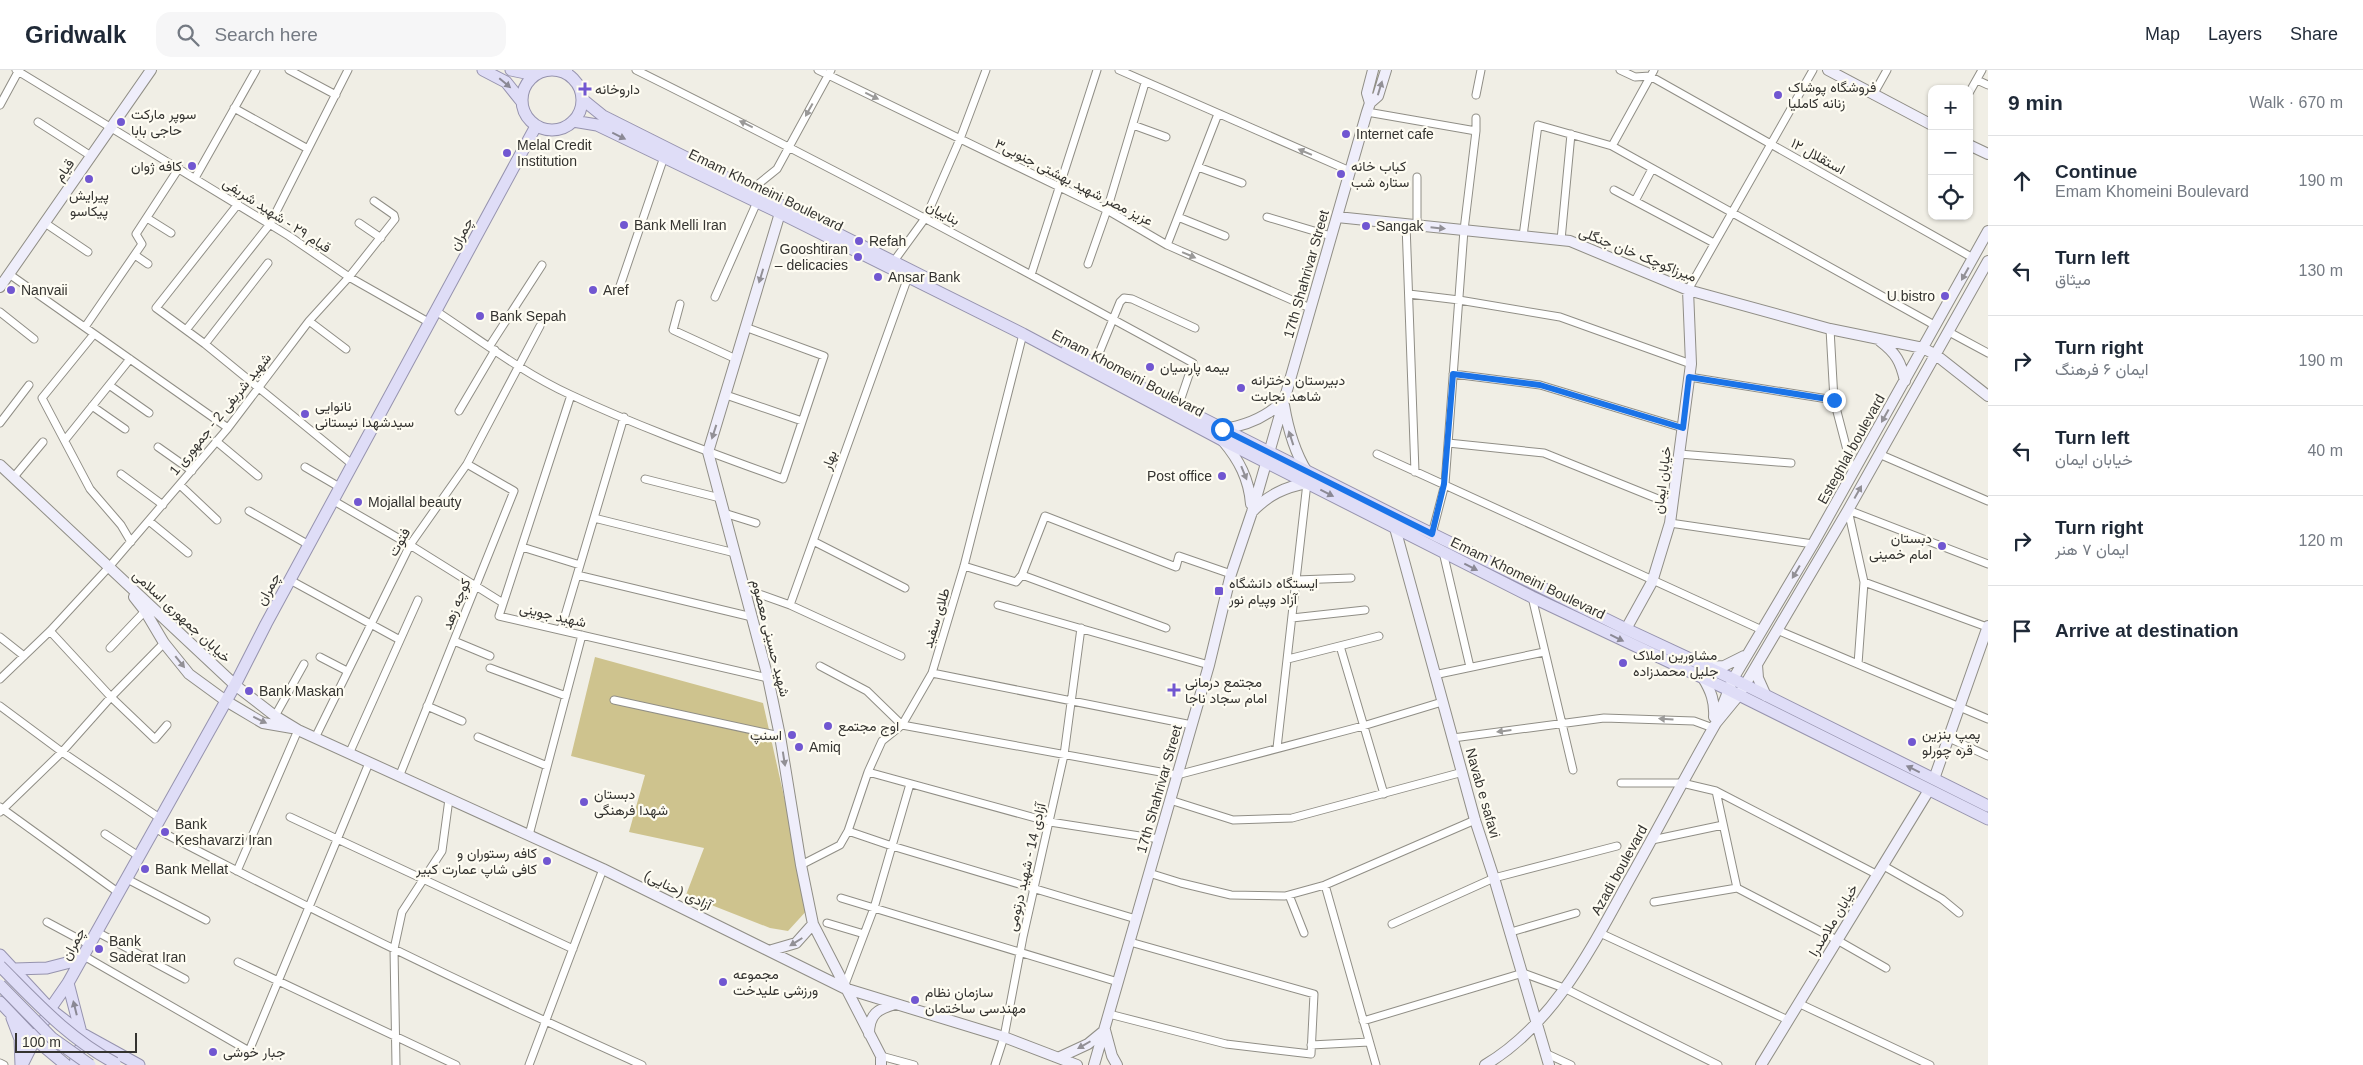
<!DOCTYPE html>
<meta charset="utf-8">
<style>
:root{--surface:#fff;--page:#f6f6f7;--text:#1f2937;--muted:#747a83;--line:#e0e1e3}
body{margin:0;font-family:Arial,Vazirmatn,sans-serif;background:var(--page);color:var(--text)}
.controls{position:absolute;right:15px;top:15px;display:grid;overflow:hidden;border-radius:10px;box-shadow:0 1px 4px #0004}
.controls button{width:45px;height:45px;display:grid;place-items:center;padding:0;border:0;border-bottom:1px solid var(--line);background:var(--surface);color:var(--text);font:25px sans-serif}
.scale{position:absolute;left:15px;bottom:12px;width:122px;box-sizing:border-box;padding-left:5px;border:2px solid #343330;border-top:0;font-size:14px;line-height:18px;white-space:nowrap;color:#343330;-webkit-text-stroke:4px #fefcf2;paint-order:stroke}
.stop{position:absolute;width:15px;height:15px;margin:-11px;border:4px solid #1a73e8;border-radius:50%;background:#fff}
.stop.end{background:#1a73e8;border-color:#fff;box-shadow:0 1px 5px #0008}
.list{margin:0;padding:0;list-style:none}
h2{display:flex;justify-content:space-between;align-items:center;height:65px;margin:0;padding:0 20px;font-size:21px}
h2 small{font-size:16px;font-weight:400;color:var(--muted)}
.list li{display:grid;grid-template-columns:32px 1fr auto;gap:15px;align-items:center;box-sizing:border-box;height:90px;padding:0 20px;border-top:1px solid var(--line)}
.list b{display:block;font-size:19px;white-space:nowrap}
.list p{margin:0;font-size:16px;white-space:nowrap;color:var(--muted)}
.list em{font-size:16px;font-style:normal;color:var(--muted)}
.icon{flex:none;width:28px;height:28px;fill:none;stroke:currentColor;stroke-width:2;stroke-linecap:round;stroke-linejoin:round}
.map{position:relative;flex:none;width:1988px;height:995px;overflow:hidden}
header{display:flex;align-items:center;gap:30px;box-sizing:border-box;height:70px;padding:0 25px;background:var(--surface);border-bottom:1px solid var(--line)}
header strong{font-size:24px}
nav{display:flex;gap:28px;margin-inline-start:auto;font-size:18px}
.search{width:350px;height:45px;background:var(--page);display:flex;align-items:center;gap:12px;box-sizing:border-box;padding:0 18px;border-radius:15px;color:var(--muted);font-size:19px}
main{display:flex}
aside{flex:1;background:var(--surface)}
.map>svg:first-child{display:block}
</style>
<header>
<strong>Gridwalk</strong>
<div class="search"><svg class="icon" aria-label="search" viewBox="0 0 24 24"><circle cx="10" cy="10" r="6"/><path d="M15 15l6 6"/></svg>Search here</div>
<nav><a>Map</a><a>Layers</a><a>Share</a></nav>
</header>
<main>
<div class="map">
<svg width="1988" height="995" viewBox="0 0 1988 995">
<rect width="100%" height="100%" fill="#f0eee5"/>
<path fill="#cec38e" d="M595,587L763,633L809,838L788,861L770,858L686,825L704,778L629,762L645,705L571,686Z"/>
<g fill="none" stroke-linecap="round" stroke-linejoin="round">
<g stroke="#908e86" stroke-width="9">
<path id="street" d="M16,0L289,166L349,207L430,253
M289,0L336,25
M636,0C824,93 1009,192 1193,293L1178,337
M818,0L1107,140L1167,175L1310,238
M1119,0L1350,101
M1620,0L1635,7L1650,6L1973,188
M1977,10L1988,15
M1969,23L1982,0
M1476,25L1481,0
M1873,25L1887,0
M0,35L19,0
M234,38L308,79
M1367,42L1476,61V48
M38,52L91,86
M1133,55L1166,67
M1612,76L1654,0
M1198,97L1242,113
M195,108L256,0
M751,120L777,99L831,0
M1614,120L1714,173
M1635,131L1652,99
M238,134L156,238L205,274L353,395
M1178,147L1225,166
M1267,147L1331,166
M147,148L171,163
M45,153L88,182
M359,153L381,168
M1406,154L1415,402
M1417,155V107
M1523,166L1538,55L1612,76L1936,256
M1561,170L1571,64
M1167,175L1218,44
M135,185L148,194
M894,191L926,147L960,69L986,0
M1088,194L1107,140L1145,13
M9,204L228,358
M1031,205L1097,0
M620,216L664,87
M1688,220L1813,0
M1409,224L1459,230L1560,247L1691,294
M715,227L757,132
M680,234L673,260L736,289
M436,241C480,270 523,303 571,325C639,357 712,383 783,409L824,286L745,257
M0,242L34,269
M309,251L346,279
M85,257L142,174L136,164L179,98
M1830,259L1834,330L1853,403
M186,260L270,154L348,0
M1949,262L1988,283
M94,264L42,328L90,419L121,455L131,472
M205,274L268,193
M489,277L542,195
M1095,293L1120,232L1124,228L1132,229L1195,258
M1453,304L1540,315L1683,358
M1689,307L1834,330
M109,315L149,343
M571,325L499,546L768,608
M726,325L802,351
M92,336L125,359
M459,341L495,280
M0,353L29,315
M65,370L130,289
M216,371L258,406
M1448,373L1544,383L1673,435
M158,377L192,401
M1377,384L1762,560
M1679,384L1791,393
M1879,384L1988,431
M305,397L341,418
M121,404L163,435
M13,408L43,372
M645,409L720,428
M180,415L217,450
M334,431L410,475L503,533
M1848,440L1864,512L1858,594
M1848,440L1988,494
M249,441L309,475
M724,443L756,453
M594,448L735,483
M149,451L188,483
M1670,453L1813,474
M1432,464L1445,414L1464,160L1476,61
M813,471L905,518
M522,477L580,495
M1443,482L1470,597
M964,496L1016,512L1022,505L1045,446L1176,497L1179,486L1231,504
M577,505L752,547
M1022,505L1166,558
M290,510L400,570
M1296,510L1351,508
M1864,512L1987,557
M745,519L790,535L908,207
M1532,527L1573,700
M790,535L901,586
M998,535L1209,595
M1292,548L1365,540
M561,559L624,347
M1777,560L1988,649
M50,561L111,627L155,669L167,655
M0,567L24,586
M454,571L490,586
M1340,576L1384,724
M110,578L145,541
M320,587L347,601
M1288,589L1379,566
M820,596L867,621L902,655L1177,705L1363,656L1442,632
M490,598L566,626
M932,603L1192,655
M1434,605L1544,582
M0,609L50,561L109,497L228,358L309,251L349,207L395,149L394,145L374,131
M614,630L780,666
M0,636L62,682L161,749
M427,636L462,651
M275,646L304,594
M478,667L547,696
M315,668L410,475L467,394L540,256
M1453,668L1604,648L1694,651L1713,658
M1949,668L1988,686
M1277,678L1307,413
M349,684L418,530
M868,702L1050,752L1159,769
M399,707L514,421L467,394
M1621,713H1682L1716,721L1876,804
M1716,721L1737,818
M1170,730L1233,750L1292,748L1463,702
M0,737L119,823
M0,742L62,682L111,627L164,573
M290,747L573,879
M156,759C315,842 477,921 642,995
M848,761L892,776L1136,849
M105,764L140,787
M529,765L582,565
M1652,770L1723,755
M801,795L840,775L848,761L868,702L882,671L902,655L932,603L964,496L1023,264
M1882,795L1942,829L1959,843
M237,801L298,660
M1149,803L1181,813L1231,825L1285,826L1325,815L1475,750
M127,809L206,850
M1325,815L1376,995
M1289,825L1304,863
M841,828L1118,912
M1654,832L1737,818L1837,870L1886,898
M47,852L90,875
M827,853L864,864
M1392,854L1494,808L1617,776
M97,862L185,909
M1511,862L1576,843
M1600,863L1788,950
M84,886L249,981L369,693
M238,892L456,995
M844,917L874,838L910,714
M1798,933L1930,995
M1109,944L1226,974L1311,984L1314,924L1130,872
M1363,951L1523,903L1564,918L1718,995
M1311,975L1369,972
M1545,983L1571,995
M881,986L914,995
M0,993L4,995
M396,995L394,879L402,842L442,781L449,729
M529,995L603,799
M995,995L1004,967L1023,867L1064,685L1081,558"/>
</g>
<g stroke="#908e86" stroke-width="12">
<path id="secondary" d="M1828,0L1932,55
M566,3L567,0
M1370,33L1378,26L1386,0
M1969,75L1988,84
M780,143L708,382L768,608L780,666L801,795L813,854L881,986V995
M1337,147L1570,171L1688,220L1830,259L1923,278L1936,285L1988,326
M0,217L151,0
M1880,271C1896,283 1901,292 1905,311
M1284,335C1288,359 1294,381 1307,402
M1222,359C1246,356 1265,348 1282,332
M1223,371C1239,390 1249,409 1251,434
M0,395L235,615L275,646L298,660L603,799L844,918L1004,967L1077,995
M1252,442C1268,425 1285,417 1307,413
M1395,458L1475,750L1494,808L1549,995
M134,527L145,541L164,573L189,604L226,631L263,653L292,658
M1626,559L1652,512L1670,453L1691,294L1688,220
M1757,595L1758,608L1766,626
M1709,597L1724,596L1744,586
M1703,608C1711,621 1715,632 1714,647
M1718,647L1733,609L1813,474L1988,161
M1934,709L1988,556
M772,880L796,873L813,854
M869,964C869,944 878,939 895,934
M1060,987L1088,974L1105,960L1112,986L1117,995
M1094,995L1209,595L1231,504L1252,442L1367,42L1370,33L1367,23L1373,0
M1485,995C1553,955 1591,879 1628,812C1658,759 1686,705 1716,653L1739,625L1848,440L1988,191
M1761,995L1929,720"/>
</g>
<g stroke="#9693ae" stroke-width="13">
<path id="primary" d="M483,0L506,12L522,32
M511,0L535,5
M522 30a30 30 0 1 1 60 0a30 30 0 1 1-60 0Z
M582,29L603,46L930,210
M573,51L597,55L780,143L1023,264L1222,370L1532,527L1727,619L1988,749
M1067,280L1402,449L1626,559L1733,609L1988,736
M0,885L50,939L81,963L139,995
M14,899L47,898L82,889
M68,913L81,963
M0,932L36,970L66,995
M12,948L20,969L21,995
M22,995L50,939L68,913L235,615L266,554L536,56
M75,995L77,982L86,974L93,973"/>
</g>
<use href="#street" stroke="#fff" stroke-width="7"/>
<use href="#secondary" stroke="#efeefb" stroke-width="10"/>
<use href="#primary" stroke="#dfddf7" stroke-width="11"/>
<g stroke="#9693ae" stroke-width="13" stroke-linecap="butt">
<path id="primary-bridge" d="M0,896C37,933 68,968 115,993
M0,915L52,968L90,995"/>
</g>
<use href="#primary-bridge" stroke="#dfddf7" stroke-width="11"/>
</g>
<defs><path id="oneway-solid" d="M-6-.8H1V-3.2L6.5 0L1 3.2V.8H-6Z" transform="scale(1.25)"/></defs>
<g fill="#8a8894">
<use href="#oneway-solid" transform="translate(505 13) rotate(40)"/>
<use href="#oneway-solid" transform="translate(619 66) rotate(26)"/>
<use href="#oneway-solid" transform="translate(1327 423) rotate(27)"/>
<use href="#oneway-solid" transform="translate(1471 497) rotate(27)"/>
<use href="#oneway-solid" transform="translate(1617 568) rotate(26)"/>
<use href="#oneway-solid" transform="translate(1913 699) rotate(-154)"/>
<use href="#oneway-solid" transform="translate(75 938) rotate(-104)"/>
</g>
<g fill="#929096">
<use href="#oneway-solid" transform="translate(1380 18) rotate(-73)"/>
<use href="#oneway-solid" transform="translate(1438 158) rotate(6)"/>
<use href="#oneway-solid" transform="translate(1965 204) rotate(119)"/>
<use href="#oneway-solid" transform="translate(761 206) rotate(107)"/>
<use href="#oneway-solid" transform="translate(1885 346) rotate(119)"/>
<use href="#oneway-solid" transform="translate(714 362) rotate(108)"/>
<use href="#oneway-solid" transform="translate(1291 368) rotate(-108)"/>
<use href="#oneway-solid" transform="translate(1244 403) rotate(68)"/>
<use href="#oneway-solid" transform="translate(1858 422) rotate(-61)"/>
<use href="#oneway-solid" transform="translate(1796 502) rotate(121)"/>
<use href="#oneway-solid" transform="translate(180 592) rotate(51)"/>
<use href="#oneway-solid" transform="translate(260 650) rotate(26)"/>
<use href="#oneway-solid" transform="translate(784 689) rotate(81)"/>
<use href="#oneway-solid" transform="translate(796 872) rotate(148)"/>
<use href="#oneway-solid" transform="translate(1084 975) rotate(150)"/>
</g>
<g fill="#9a9998">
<use href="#oneway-solid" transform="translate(872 26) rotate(26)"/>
<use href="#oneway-solid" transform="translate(809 40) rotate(119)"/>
<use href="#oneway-solid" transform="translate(746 54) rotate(-154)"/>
<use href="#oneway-solid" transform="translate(1305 82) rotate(-157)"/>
<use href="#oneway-solid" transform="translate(1189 185) rotate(23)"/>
<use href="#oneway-solid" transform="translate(1666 649) rotate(-177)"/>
<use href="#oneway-solid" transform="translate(1504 661) rotate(173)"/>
</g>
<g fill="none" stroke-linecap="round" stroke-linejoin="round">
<path stroke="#1a73e8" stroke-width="6" d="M1222,359L1432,464L1444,414L1453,304L1540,315L1683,358L1689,307L1834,330"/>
</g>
<g fill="#7157d1" stroke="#fefcf2" stroke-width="2">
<path d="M582.5 11.5h5v5h5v5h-5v5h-5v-5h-5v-5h5z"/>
<circle cx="1778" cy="25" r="5"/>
<circle cx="121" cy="52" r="5"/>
<circle cx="1346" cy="64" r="5"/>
<circle cx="507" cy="83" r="5"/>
<circle cx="192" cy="96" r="5"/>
<circle cx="1341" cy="104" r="5"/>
<circle cx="89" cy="109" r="5"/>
<circle cx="624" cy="155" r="5"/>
<circle cx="1366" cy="156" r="5"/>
<circle cx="859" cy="171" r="5"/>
<circle cx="858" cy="187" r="5"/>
<circle cx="878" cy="207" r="5"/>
<circle cx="11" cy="220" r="5"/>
<circle cx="593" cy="220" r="5"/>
<circle cx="1945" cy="226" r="5"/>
<circle cx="480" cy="246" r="5"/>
<circle cx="1150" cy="297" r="5"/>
<circle cx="1241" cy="318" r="5"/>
<circle cx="305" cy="344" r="5"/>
<circle cx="1222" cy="406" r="5"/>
<circle cx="358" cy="432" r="5"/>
<circle cx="1942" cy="476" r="5"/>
<rect x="1214" y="516" width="10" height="10" rx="2.5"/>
<circle cx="1623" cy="593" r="5"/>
<path d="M1171.5 612.5h5v5h5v5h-5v5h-5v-5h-5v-5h5z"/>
<circle cx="249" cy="621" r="5"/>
<circle cx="828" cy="656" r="5"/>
<circle cx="792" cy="665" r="5"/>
<circle cx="1912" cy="672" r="5"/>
<circle cx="799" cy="677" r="5"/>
<circle cx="584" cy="732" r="5"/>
<circle cx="165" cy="762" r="5"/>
<circle cx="547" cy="791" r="5"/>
<circle cx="145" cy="799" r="5"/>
<circle cx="99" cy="879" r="5"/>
<circle cx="723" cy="912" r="5"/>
<circle cx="915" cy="930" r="5"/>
<circle cx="213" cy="982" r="5"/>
</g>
<g text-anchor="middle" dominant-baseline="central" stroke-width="4.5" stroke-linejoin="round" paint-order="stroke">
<g font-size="14" fill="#343330" stroke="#fefcf2" text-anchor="start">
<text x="1788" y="17">فروشگاه پوشاک<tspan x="1788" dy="16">زنانه کاملیا</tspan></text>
<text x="595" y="19">داروخانه</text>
<text x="131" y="44">سوپر مارکت<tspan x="131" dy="16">حاجی بابا</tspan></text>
<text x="1356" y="64">Internet cafe</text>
<text x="517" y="75">Melal Credit<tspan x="517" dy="16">Institution</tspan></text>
<text x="182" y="96" text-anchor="end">کافه ژوان</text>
<text x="1351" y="96">کباب خانه<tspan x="1351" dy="16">ستاره شب</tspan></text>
<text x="89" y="125" text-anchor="middle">پیرایش<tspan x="89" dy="16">پیکاسو</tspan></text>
<text x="634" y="155">Bank Melli Iran</text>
<text x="1376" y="156">Sangak</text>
<text x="869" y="171">Refah</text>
<text x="848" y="179" text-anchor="end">Gooshtiran<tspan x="848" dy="16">– delicacies</tspan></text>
<text x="888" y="207">Ansar Bank</text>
<text x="21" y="220">Nanvaii</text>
<text x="603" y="220">Aref</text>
<text x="1935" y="226" text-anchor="end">U bistro</text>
<text x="490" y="246">Bank Sepah</text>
<text x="1160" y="297">بیمه پارسیان</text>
<text x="1251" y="310">دبیرستان دخترانه<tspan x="1251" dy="16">شاهد نجابت</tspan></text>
<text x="315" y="336">نانوایی<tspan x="315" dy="16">سیدشهدا نیستانی</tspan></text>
<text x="1212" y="406" text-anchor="end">Post office</text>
<text x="368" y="432">Mojallal beauty</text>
<text x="1932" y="468" text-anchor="end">دبستان<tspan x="1932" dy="16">امام خمینی</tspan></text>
<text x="1229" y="513">ایستگاه دانشگاه<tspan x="1229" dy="16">آزاد وپیام نور</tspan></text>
<text x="1633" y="585">مشاورین املاک<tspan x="1633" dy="16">جلیل محمدزاده</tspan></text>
<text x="1185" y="612">مجتمع درمانی<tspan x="1185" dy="16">امام سجاد ناجا</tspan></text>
<text x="259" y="621">Bank Maskan</text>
<text x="838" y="656">اوج مجتمع</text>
<text x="1922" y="664">پمپ بنزین<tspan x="1922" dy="16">قره چورلو</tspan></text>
<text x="782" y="665" text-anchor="end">اسنپ</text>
<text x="809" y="677">Amiq</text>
<text x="594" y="724">دبستان<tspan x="594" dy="16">شهدا فرهنگی</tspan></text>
<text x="175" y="754">Bank<tspan x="175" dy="16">Keshavarzi Iran</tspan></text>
<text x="537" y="783" text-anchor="end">کافه رستوران و<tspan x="537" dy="16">کافی شاپ عمارت کبیر</tspan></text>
<text x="155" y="799">Bank Mellat</text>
<text x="109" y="871">Bank<tspan x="109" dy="16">Saderat Iran</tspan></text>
<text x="733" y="904">مجموعه<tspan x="733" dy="16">ورزشی علیدخت</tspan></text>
<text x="925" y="922">سازمان نظام<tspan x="925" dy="16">مهندسی ساختمان</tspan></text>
<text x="223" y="982">جبار خوشی</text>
</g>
<g font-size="14" fill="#343330" stroke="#fefcf2">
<text transform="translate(1818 86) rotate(29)">استقلال ۱۲</text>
<text transform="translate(64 100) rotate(-55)">قیام</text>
<text transform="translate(1074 112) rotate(27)">عزیز مصر شهید بهشتی جنوبی۳</text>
<text transform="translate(766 120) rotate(26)">Emam Khomeini Boulevard</text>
<text transform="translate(943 143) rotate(28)">بناییان</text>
<text transform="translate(277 145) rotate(33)">قیام ۲۹ - شهید شریفی</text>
<text transform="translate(461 164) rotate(-62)">چمران</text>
<text transform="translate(1638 184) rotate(22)">میرزاکوچک خان جنگلی</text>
<text transform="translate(1306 204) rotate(-74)">17th Shahrivar Street</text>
<text transform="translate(1128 303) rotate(28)">Emam Khomeini Boulevard</text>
<text transform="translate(220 344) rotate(-51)">شهید شریفی 2 - جمهوری 1</text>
<text transform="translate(1851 379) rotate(-61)">Esteghlal boulevard</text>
<text transform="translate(829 390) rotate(-70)">بهار</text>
<text transform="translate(1662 410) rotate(-83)">خیابان ایمان</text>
<text transform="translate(399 472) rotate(-60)">فتوت</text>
<text transform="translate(1528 508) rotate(26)">Emam Khomeini Boulevard</text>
<text transform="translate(268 519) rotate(-61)">چمران</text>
<text transform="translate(456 534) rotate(-68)">کوچه زهد</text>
<text transform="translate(553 545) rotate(13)">شهید جوینی</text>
<text transform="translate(182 546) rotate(43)">خیابان جمهوری اسلامی</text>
<text transform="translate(936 548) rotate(-73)">طلای سفید</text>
<text transform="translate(771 568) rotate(76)">شهید حسینی معصوم</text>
<text transform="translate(1159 719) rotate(-74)">17th Shahrivar Street</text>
<text transform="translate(1483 723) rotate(74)">Navab e safavi</text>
<text transform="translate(1026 797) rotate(-77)">آزادی 14 - شهید درتومی</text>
<text transform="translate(1619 800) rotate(-61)">Azadi boulevard</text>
<text transform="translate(678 820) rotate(26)">آزادی (حنایی)</text>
<text transform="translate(1833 850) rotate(-59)">خیابان ملاصدرا</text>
<text transform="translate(73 874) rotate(-61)">چمران</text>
</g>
</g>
</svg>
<div class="controls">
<button>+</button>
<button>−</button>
<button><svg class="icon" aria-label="locate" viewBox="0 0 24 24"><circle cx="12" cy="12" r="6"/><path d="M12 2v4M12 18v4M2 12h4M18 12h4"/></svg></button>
</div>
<div class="scale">100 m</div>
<div class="stop" style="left:1222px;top:359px"></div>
<div class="stop end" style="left:1834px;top:330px"></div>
</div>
<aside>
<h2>9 min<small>Walk · 670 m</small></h2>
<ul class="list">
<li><svg class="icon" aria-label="ahead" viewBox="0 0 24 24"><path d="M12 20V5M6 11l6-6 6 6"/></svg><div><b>Continue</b><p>Emam Khomeini Boulevard</p></div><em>190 m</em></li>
<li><svg class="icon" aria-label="left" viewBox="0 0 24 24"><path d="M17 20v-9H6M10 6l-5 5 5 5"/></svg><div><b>Turn left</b><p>میثاق</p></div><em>130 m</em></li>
<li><svg class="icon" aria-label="right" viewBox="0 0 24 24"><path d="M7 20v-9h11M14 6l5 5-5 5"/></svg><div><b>Turn right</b><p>ایمان ۶ فرهنگ</p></div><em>190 m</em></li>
<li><svg class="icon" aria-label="left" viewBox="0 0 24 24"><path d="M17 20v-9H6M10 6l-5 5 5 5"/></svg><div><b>Turn left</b><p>خیابان ایمان</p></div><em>40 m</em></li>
<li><svg class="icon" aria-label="right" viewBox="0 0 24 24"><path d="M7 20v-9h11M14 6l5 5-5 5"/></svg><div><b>Turn right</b><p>ایمان ۷ هنر</p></div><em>120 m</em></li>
<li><svg class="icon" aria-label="arrive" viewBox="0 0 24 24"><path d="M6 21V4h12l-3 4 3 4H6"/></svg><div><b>Arrive at destination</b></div></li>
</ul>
</aside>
</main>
